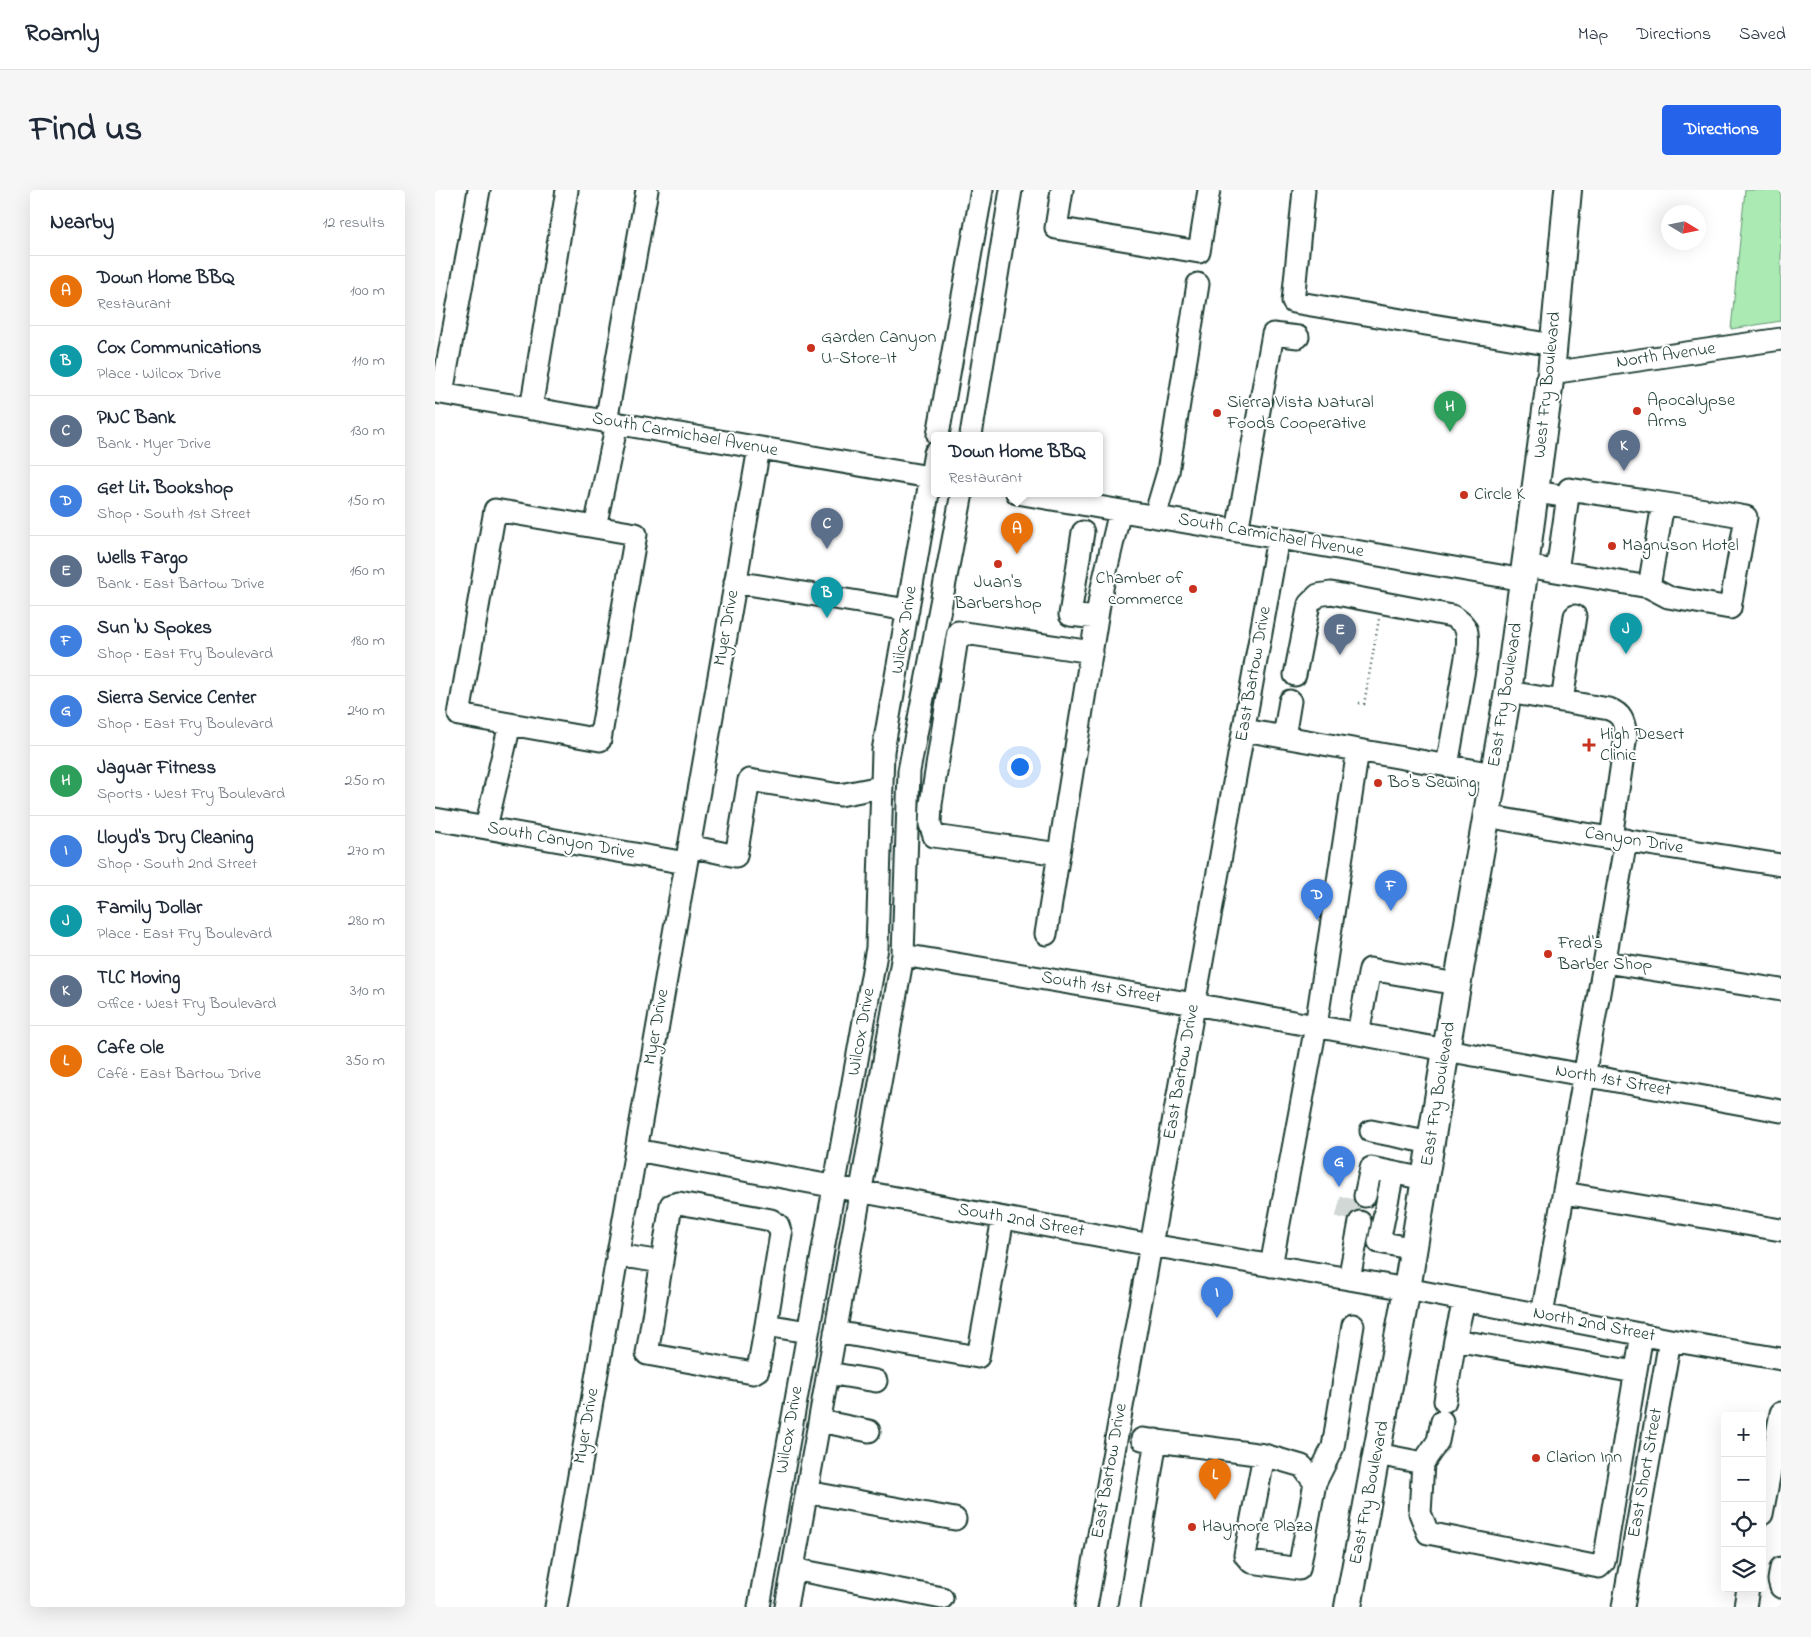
<!DOCTYPE html>
<meta charset="utf-8">
<style>
:root{--surface:#fff;--page:#f6f6f7;--text:#1f2937;--muted:#747a83;--line:#e0e1e3;--accent:#2563eb}
body{margin:0;font-family:"Indie Flower",sans-serif;background:var(--page);color:var(--text)}
.controls{position:absolute;right:15px;bottom:15px;display:grid;overflow:hidden;border-radius:5px;box-shadow:0 5px 20px #0002}
.controls button{width:45px;height:45px;display:grid;place-items:center;padding:0;border:0;border-bottom:1px solid var(--line);background:var(--surface);color:var(--text);font:25px sans-serif}
.compass{position:absolute;left:1226px;top:15px;width:45px;height:45px;border-radius:50%;background:var(--surface);box-shadow:0 5px 20px #0002;rotate:100deg}
.you{position:absolute;left:584px;top:576px;width:18px;height:18px;margin:-12px;border:4px solid #fff;border-radius:50%;background:#1a73e8;box-shadow:0 0 0 8px #1a73e833}
.badge{display:grid;place-items:center;width:32px;height:32px;border-radius:50%;background:var(--accent);color:#fff;font-size:16px;font-weight:700}
.pin{position:absolute;translate:-50% -41px;filter:drop-shadow(0 1px 2px #0008)}
.pin::after{content:'';position:absolute;top:26px;width:18px;height:15px;background:inherit;clip-path:polygon(0 0,100% 0,50% 100%)}
.popup{position:absolute;left:496px;top:242px;width:172px;height:65px;box-sizing:border-box;display:grid;place-content:center;border-radius:5px;background:var(--surface);filter:drop-shadow(0 1px 4px #0005);font-size:16px;white-space:nowrap;color:var(--muted)}
.popup b{font-size:19px;color:var(--text)}
.popup::after{content:'';position:absolute;left:50%;top:100%;margin-left:-10px;border:10px solid transparent;border-top-color:var(--surface)}
.list{margin:0;padding:0;list-style:none}
h2{display:flex;justify-content:space-between;align-items:center;height:65px;margin:0;padding:0 20px;font-size:21px}
h2 small{font-size:16px;font-weight:400;color:var(--muted)}
.list li{display:grid;grid-template-columns:32px 1fr auto;gap:15px;align-items:center;box-sizing:border-box;height:70px;padding:0 20px;border-top:1px solid var(--line)}
.list b{display:block;font-size:19px;white-space:nowrap}
.list p{margin:0;font-size:16px;white-space:nowrap;color:var(--muted)}
.list em{font-size:16px;font-style:normal;color:var(--muted)}
.icon{flex:none;width:28px;height:28px;fill:none;stroke:currentColor;stroke-width:2;stroke-linecap:round;stroke-linejoin:round}
.map{position:relative;flex:none;width:1346px;height:1417px;overflow:hidden;border-radius:5px}
header{display:flex;align-items:center;gap:30px;box-sizing:border-box;height:70px;padding:0 25px;background:var(--surface);border-bottom:1px solid var(--line)}
header strong{font-size:24px}
nav{display:flex;gap:28px;margin-inline-start:auto;font-size:18px}
.intro{display:flex;align-items:center;justify-content:space-between;box-sizing:border-box;height:120px;padding:0 30px}
h1{margin:0;font-size:35px}
.button{padding:12px 22px;border-radius:5px;background:var(--accent);color:#fff;font-size:18px;font-weight:700}
main{display:flex;gap:30px;padding:0 30px}
aside{flex:1;background:var(--surface);border-radius:5px;box-shadow:0 5px 20px #0002}
.map>svg:first-child{display:block}
</style>
<header>
<strong>Roamly</strong>
<nav><a>Map</a><a>Directions</a><a>Saved</a></nav>
</header>
<div class="intro"><h1>Find us</h1><a class="button">Directions</a></div>
<main>
<aside>
<h2>Nearby<small>12 results</small></h2>
<ul class="list">
<li><span class="badge" style="background:#e8710a">A</span><div><b>Down Home BBQ</b><p>Restaurant</p></div><em>100 m</em></li>
<li><span class="badge" style="background:#0f9aa8">B</span><div><b>Cox Communications</b><p>Place · Wilcox Drive</p></div><em>110 m</em></li>
<li><span class="badge" style="background:#5c6f8a">C</span><div><b>PNC Bank</b><p>Bank · Myer Drive</p></div><em>130 m</em></li>
<li><span class="badge" style="background:#3f7fe0">D</span><div><b>Get Lit. Bookshop</b><p>Shop · South 1st Street</p></div><em>150 m</em></li>
<li><span class="badge" style="background:#5c6f8a">E</span><div><b>Wells Fargo</b><p>Bank · East Bartow Drive</p></div><em>160 m</em></li>
<li><span class="badge" style="background:#3f7fe0">F</span><div><b>Sun 'N Spokes</b><p>Shop · East Fry Boulevard</p></div><em>180 m</em></li>
<li><span class="badge" style="background:#3f7fe0">G</span><div><b>Sierra Service Center</b><p>Shop · East Fry Boulevard</p></div><em>240 m</em></li>
<li><span class="badge" style="background:#2e9e5b">H</span><div><b>Jaguar Fitness</b><p>Sports · West Fry Boulevard</p></div><em>250 m</em></li>
<li><span class="badge" style="background:#3f7fe0">I</span><div><b>Lloyd's Dry Cleaning</b><p>Shop · South 2nd Street</p></div><em>270 m</em></li>
<li><span class="badge" style="background:#0f9aa8">J</span><div><b>Family Dollar</b><p>Place · East Fry Boulevard</p></div><em>280 m</em></li>
<li><span class="badge" style="background:#5c6f8a">K</span><div><b>TLC Moving</b><p>Office · West Fry Boulevard</p></div><em>310 m</em></li>
<li><span class="badge" style="background:#e8710a">L</span><div><b>Cafe Ole</b><p>Café · East Bartow Drive</p></div><em>350 m</em></li>
</ul>
</aside>
<div class="map">
<svg width="1346" height="1417" viewBox="0 0 1346 1417">
<rect width="100%" height="100%" fill="#fff"/>
<filter id="ink" filterUnits="userSpaceOnUse"><feTurbulence type="fractalNoise" baseFrequency=".02" numOctaves="2"/><feDisplacementMap in="SourceGraphic" scale="10" xChannelSelector="R" yChannelSelector="G"/><feConvolveMatrix kernelMatrix="1 2 1 2 8 2 1 2 1" color-interpolation-filters="sRGB"/></filter>
<g filter="url(#ink)">
<path fill="#abebb3" stroke="#659474" d="M1310,0H1346V131L1296,139Z"/>
<g fill="none" stroke-linecap="round" stroke-linejoin="round">
<path stroke="#d2d8d6" stroke-width="21" stroke-dasharray="21 11" stroke-linecap="butt" d="M911,1029L917,1004"/>
<g stroke="#1f3d34" stroke-width="25">
<path id="minor" d="M627,0L621,38L764,62L774,0
M869,0L858,112L1118,155
M1116,183L1346,149
M0,202L500,288
M7,203L44,0
M96,219L132,0
M171,232L212,0
M503,245L547,0
M536,245L576,0
M1101,302L1133,307
M582,303L1089,390
M60,320L201,344L165,550L24,525Z
M720,326L733,282L763,94
M160,337L182,233
M802,341L838,144L863,147
M648,342L635,425L662,428
M1091,376L1214,397L1233,407L1295,418L1311,327C1252,316 1193,309 1134,299L1122,381
M300,392L473,420
M1214,397L1228,314
M860,485L874,414L883,405L896,403L1017,426C1035,436 1033,443 1032,462L1012,576
M1073,502L1174,519C1187,524 1189,531 1191,545L1176,648
M1127,511L1140,426
M809,540L1059,584
M849,547L855,511
M1052,626L1144,643L1346,675
M0,629L251,673
M51,637L75,534
M254,656L301,666L314,590L405,605L446,597
M624,664L499,646L495,634L496,614L523,442L657,462
M611,744L666,402L685,321
M468,765L759,814L1346,921
M1170,772L1346,800
M923,844L935,779L1022,794
M936,941L996,953
M201,960L716,1055L972,1099L1235,1150L1346,1169
M958,983L944,1052L979,1059
M1129,1003L1346,1040
M930,1006L936,978L990,989
M182,1065L227,1072
M836,1076L881,836L923,560
M914,1089L925,1032
M1029,1110L1020,1150L1200,1182
M1107,1125L1191,650
M331,1135L346,1044L343,1035L336,1030L244,1013L236,1015L212,1164L318,1183L323,1180L331,1135L373,1142
M400,1142L543,1167L568,1028
M393,1183L441,1191
M1010,1211L1020,1150
M385,1231L434,1241
M707,1249L829,1265L867,1276L880,1293
M942,1264L988,1273L985,1323L993,1343L1164,1377L1169,1372L1207,1144
M829,1265L810,1365L816,1372L864,1379L880,1293L898,1257L918,1135
M988,1273L1003,1251L1007,1231
M372,1302L520,1329
M1327,1324L1346,1223
M1346,1378L1344,1390L1346,1397
M358,1379L507,1408
M121,1417L324,258
M324,1417L442,758L448,561L500,263
M351,1417L468,765L474,581L527,303
M651,1417L843,348
M694,1417L721,1250
M1188,1417L1235,1150
M1310,1417L1313,1398"/>
</g>
<g stroke="#1f3d34" stroke-width="30">
<path id="major" d="M913,1417L972,1099L1011,860L1073,502L1116,183L1133,0"/>
</g>
<path stroke="#1f3d34" stroke-width="2.5" stroke-dasharray="1 4" stroke-linecap="butt" d="M924,513L929,514L944,429"/>
<use href="#minor" stroke="#fff" stroke-width="21"/>
<use href="#major" stroke="#fff" stroke-width="26"/>
</g>
</g>
<g fill="#c8321e" stroke="#fff" stroke-width="2">
<circle cx="376" cy="158" r="5"/>
<circle cx="1202" cy="221" r="5"/>
<circle cx="782" cy="223" r="5"/>
<circle cx="1029" cy="305" r="5"/>
<circle cx="1177" cy="356" r="5"/>
<circle cx="563" cy="374" r="5"/>
<circle cx="758" cy="399" r="5"/>
<path d="M1151.5 547.5h5v5h5v5h-5v5h-5v-5h-5v-5h5z"/>
<circle cx="943" cy="593" r="5"/>
<circle cx="1113" cy="764" r="5"/>
<circle cx="1101" cy="1268" r="5"/>
<circle cx="757" cy="1337" r="5"/>
</g>
<g text-anchor="middle" dominant-baseline="central" stroke-width="4" stroke-linejoin="round" paint-order="stroke">
<g font-size="18" fill="#1f3d34" stroke="#fff" text-anchor="start">
<text x="386" y="148">Garden Canyon<tspan x="386" dy="21">U-Store-It</tspan></text>
<text x="1212" y="211">Apocalypse<tspan x="1212" dy="21">Arms</tspan></text>
<text x="792" y="213">Sierra Vista Natural<tspan x="792" dy="21">Foods Cooperative</tspan></text>
<text x="1039" y="305">Circle K</text>
<text x="1187" y="356">Magnuson Hotel</text>
<text x="748" y="389" text-anchor="end">Chamber of<tspan x="748" dy="21">commerce</tspan></text>
<text x="563" y="393" text-anchor="middle">Juan's<tspan x="563" dy="21">Barbershop</tspan></text>
<text x="1165" y="545">High Desert<tspan x="1165" dy="21">Clinic</tspan></text>
<text x="953" y="593">Bo's Sewing</text>
<text x="1123" y="754">Fred's<tspan x="1123" dy="21">Barber Shop</tspan></text>
<text x="1111" y="1268">Clarion Inn</text>
<text x="767" y="1337">Haymore Plaza</text>
</g>
<g font-size="18" fill="#1f3d34" stroke="#fff">
<text transform="translate(1231 166) rotate(-8)">North Avenue</text>
<text transform="translate(1113 195) rotate(-84)">West Fry Boulevard</text>
<text transform="translate(250 245) rotate(10)">South Carmichael Avenue</text>
<text transform="translate(836 346) rotate(10)">South Carmichael Avenue</text>
<text transform="translate(292 438) rotate(-80)">Myer Drive</text>
<text transform="translate(470 440) rotate(-81)">Wilcox Drive</text>
<text transform="translate(819 484) rotate(-80)">East Bartow Drive</text>
<text transform="translate(1071 505) rotate(-81)">East Fry Boulevard</text>
<text transform="translate(126 651) rotate(10)">South Canyon Drive</text>
<text transform="translate(1199 651) rotate(9)">Canyon Drive</text>
<text transform="translate(666 798) rotate(10)">South 1st Street</text>
<text transform="translate(222 837) rotate(-80)">Myer Drive</text>
<text transform="translate(427 842) rotate(-80)">Wilcox Drive</text>
<text transform="translate(747 882) rotate(-80)">East Bartow Drive</text>
<text transform="translate(1178 891) rotate(10)">North 1st Street</text>
<text transform="translate(1004 904) rotate(-81)">East Fry Boulevard</text>
<text transform="translate(586 1031) rotate(10)">South 2nd Street</text>
<text transform="translate(1159 1135) rotate(11)">North 2nd Street</text>
<text transform="translate(152 1236) rotate(-80)">Myer Drive</text>
<text transform="translate(355 1240) rotate(-80)">Wilcox Drive</text>
<text transform="translate(675 1281) rotate(-80)">East Bartow Drive</text>
<text transform="translate(1211 1283) rotate(-80)">East Short Street</text>
<text transform="translate(935 1303) rotate(-79)">East Fry Boulevard</text>
</g>
</g>
</svg>
<div class="controls">
<button>+</button>
<button>−</button>
<button><svg class="icon" aria-label="locate" viewBox="0 0 24 24"><circle cx="12" cy="12" r="6"/><path d="M12 2v4M12 18v4M2 12h4M18 12h4"/></svg></button>
<button><svg class="icon" aria-label="layers" viewBox="0 0 24 24"><path d="M12 4l9 5-9 5-9-5zM3 14l9 5 9-5"/></svg></button>
</div>
<svg class="compass" viewBox="-18 -18 36 36"><path d="M0-13l5 13h-10z" fill="#e53935"/><path d="M0 13l5-13h-10z" fill="#747a83"/></svg>
<div class="you"></div>
<div class="pin badge" style="left:582px;top:364px;background:#e8710a">A</div>
<div class="popup"><b>Down Home BBQ</b>Restaurant</div>
<div class="pin badge" style="left:392px;top:428px;background:#0f9aa8">B</div>
<div class="pin badge" style="left:392px;top:359px;background:#5c6f8a">C</div>
<div class="pin badge" style="left:882px;top:730px;background:#3f7fe0">D</div>
<div class="pin badge" style="left:905px;top:465px;background:#5c6f8a">E</div>
<div class="pin badge" style="left:956px;top:721px;background:#3f7fe0">F</div>
<div class="pin badge" style="left:904px;top:997px;background:#3f7fe0">G</div>
<div class="pin badge" style="left:1015px;top:242px;background:#2e9e5b">H</div>
<div class="pin badge" style="left:782px;top:1128px;background:#3f7fe0">I</div>
<div class="pin badge" style="left:1191px;top:464px;background:#0f9aa8">J</div>
<div class="pin badge" style="left:1189px;top:281px;background:#5c6f8a">K</div>
<div class="pin badge" style="left:780px;top:1310px;background:#e8710a">L</div>
</div>
</main>
